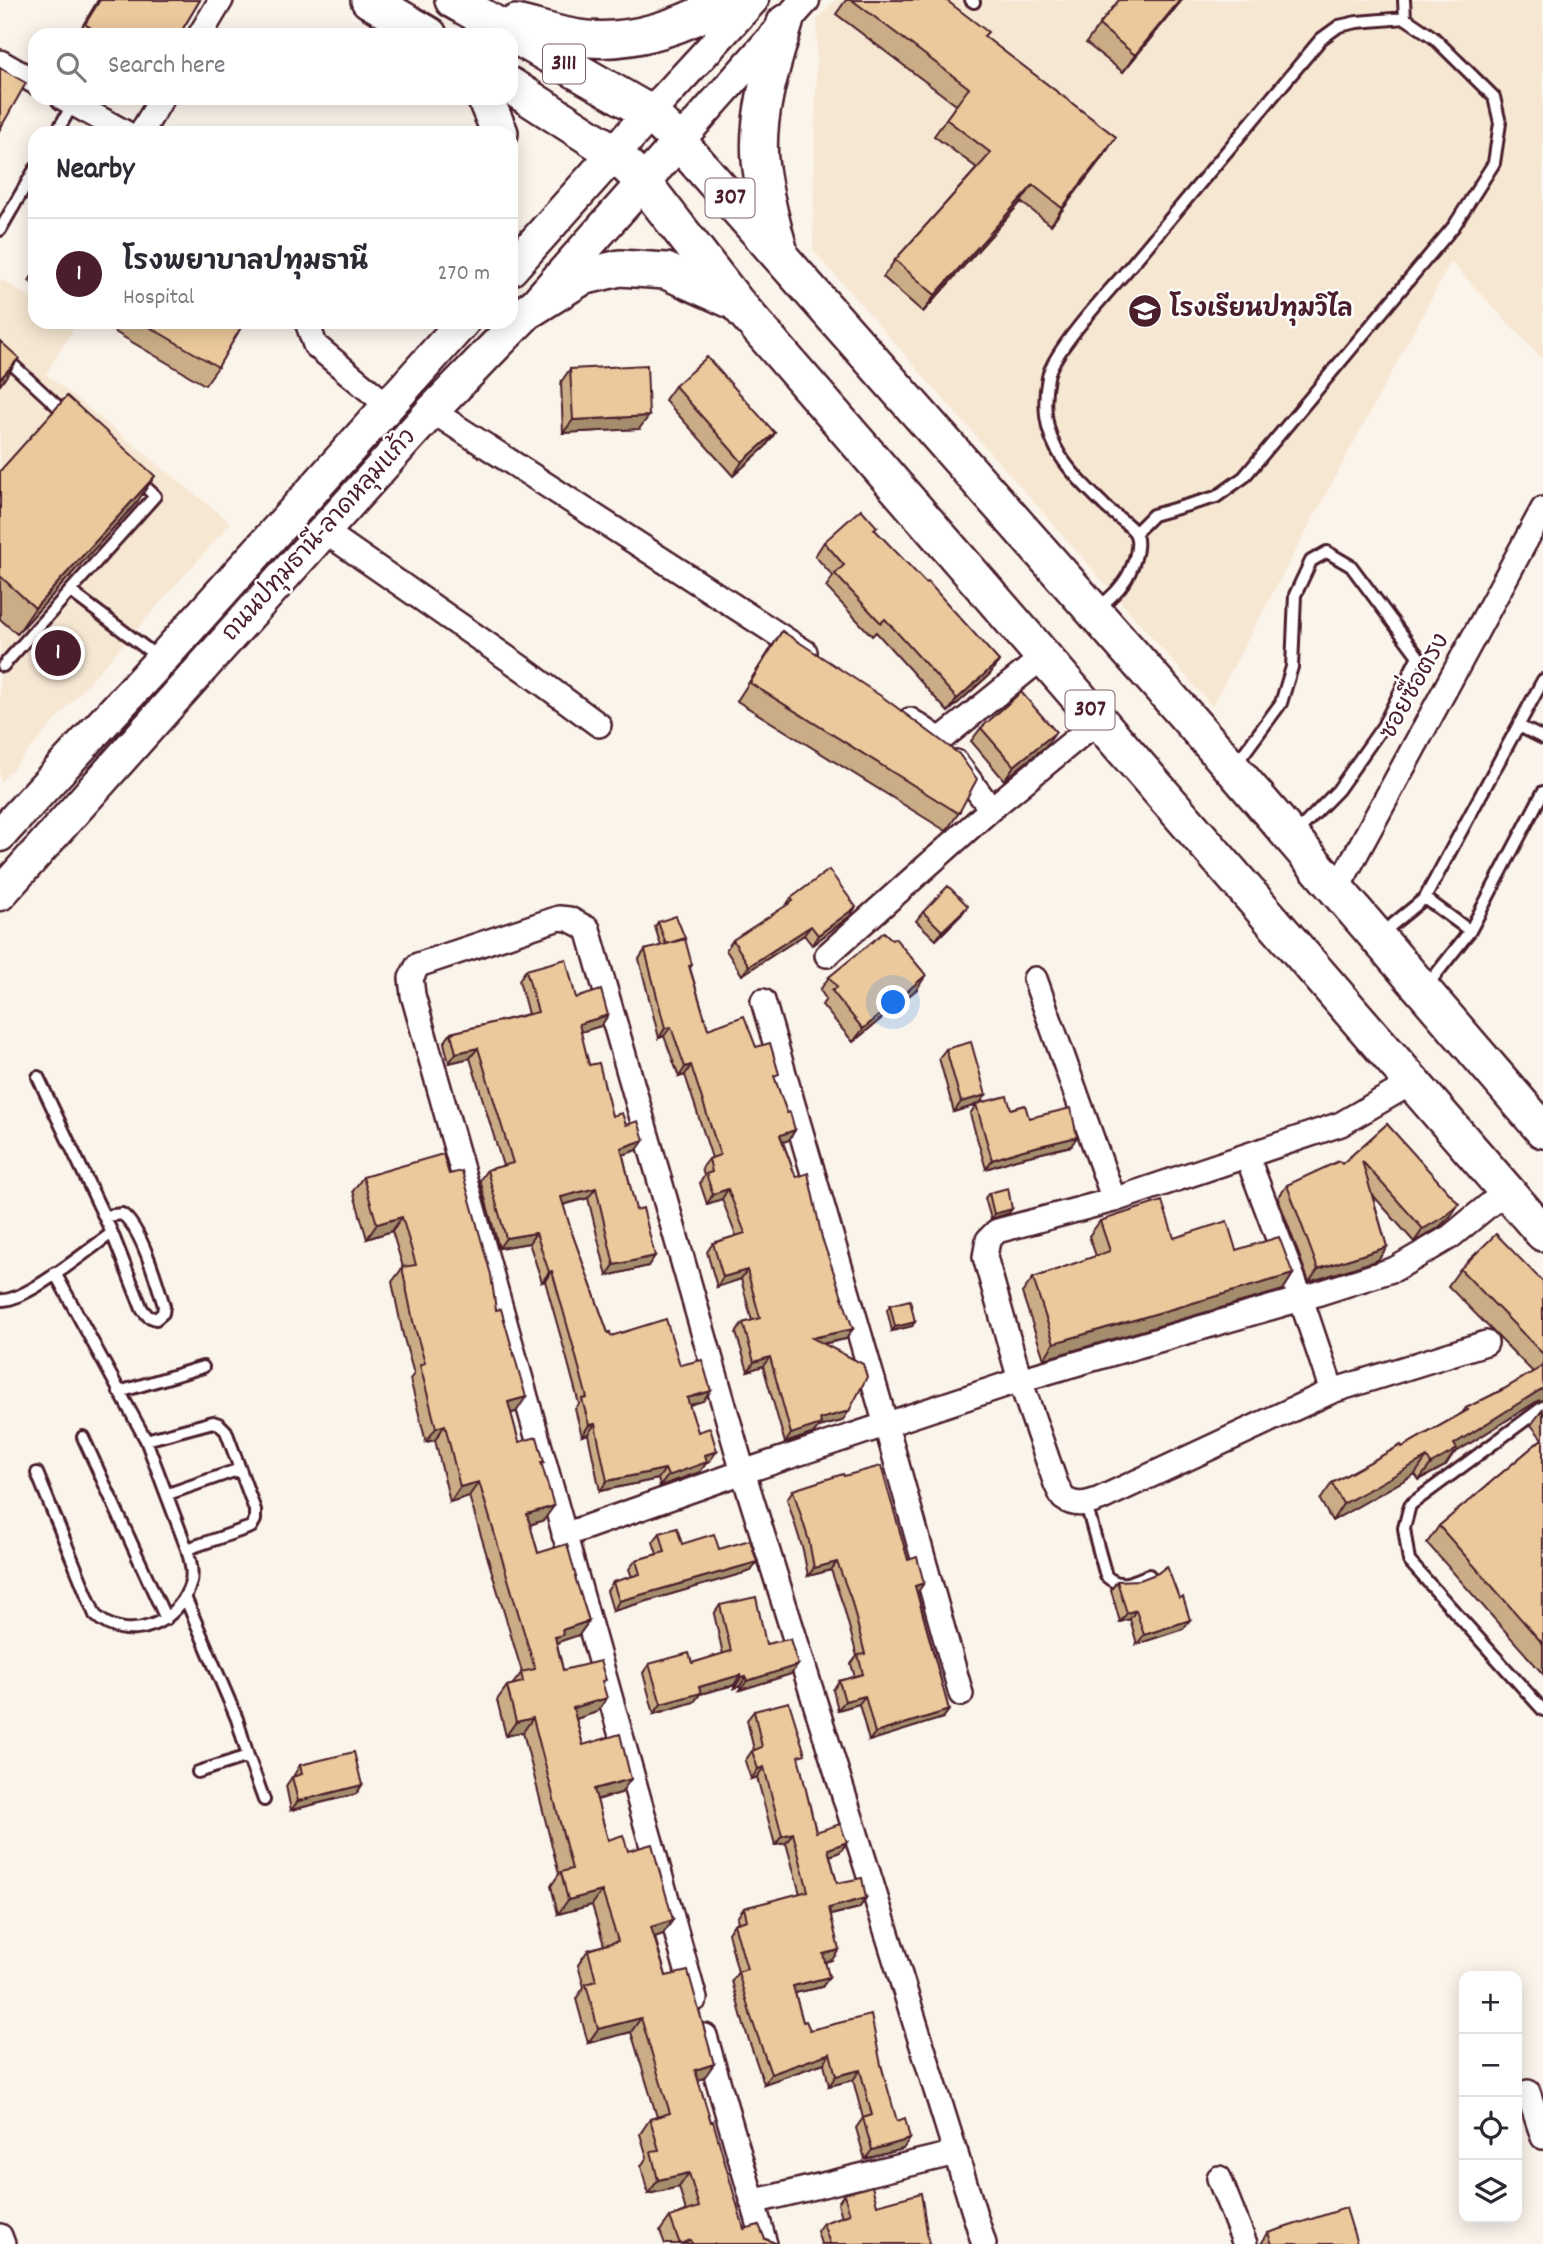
<!DOCTYPE html>
<meta charset="utf-8">
<style>
:root{--surface:#fff;--page:#f2f2f3;--text:#2b2b33;--muted:#7c7c81;--line:#e1e1e2;--accent:#4a1f2b}
body{margin:0;font-family:Dekko,"Playpen Sans Thai",sans-serif;background:var(--page);color:var(--text)}
.controls{position:absolute;right:21px;bottom:21px;display:grid;overflow:hidden;border-radius:14px;box-shadow:0 4px 18px #0003}
.controls button{width:63px;height:63px;display:grid;place-items:center;padding:0;border:0;border-bottom:2px solid var(--line);background:var(--surface);color:var(--text);font:35px sans-serif}
.you{position:absolute;left:894px;top:1003px;width:24px;height:24px;margin:-18px;border:5px solid #fff;border-radius:50%;background:#1a73e8;box-shadow:0 0 0 10px #1a73e833}
.badge{display:grid;place-items:center;width:46px;height:46px;border-radius:50%;background:var(--accent);color:#fff;font-size:23px;font-weight:700}
.pin{position:absolute;translate:-50% -50%;border:4px solid #fff;box-shadow:0 2px 7px #0006}
.list{margin:0;padding:0;list-style:none}
h2{display:flex;justify-content:space-between;align-items:center;height:91px;margin:0;padding:0 28px;font-size:30px}
h2 small{font-size:23px;font-weight:400;color:var(--muted)}
.list li{display:grid;grid-template-columns:46px 1fr auto;gap:21px;align-items:center;box-sizing:border-box;height:112px;padding:0 28px;border-top:2px solid var(--line)}
.list b{display:block;font-size:26px;white-space:nowrap}
.list p{margin:0;font-size:23px;white-space:nowrap;color:var(--muted)}
.list em{font-size:23px;font-style:normal;color:var(--muted)}
.icon{flex:none;width:38px;height:38px;fill:none;stroke:currentColor;stroke-width:2;stroke-linecap:round;stroke-linejoin:round}
.map{position:relative;flex:none;width:1543px;height:2244px;overflow:hidden}
.search{position:absolute;background:var(--surface);box-shadow:0 4px 18px #0003;left:28px;top:28px;width:490px;height:77px;display:flex;align-items:center;gap:18px;box-sizing:border-box;padding:0 24px;border-radius:21px;color:var(--muted);font-size:26px}
.panel{position:absolute;background:var(--surface);box-shadow:0 4px 18px #0003;left:28px;top:126px;width:490px;height:203px;border-radius:21px}
.map>svg:first-child{display:block}
</style>
<div class="map">
<svg width="1543" height="2244" viewBox="0 0 1543 2244">
<rect width="100%" height="100%" fill="#fbf4eb"/>
<filter id="ink" filterUnits="userSpaceOnUse"><feTurbulence type="fractalNoise" baseFrequency=".0143" numOctaves="2"/><feDisplacementMap in="SourceGraphic" scale="14" xChannelSelector="R" yChannelSelector="G"/><feConvolveMatrix kernelMatrix="1 2 1 2 8 2 1 2 1" color-interpolation-filters="sRGB"/></filter>
<g filter="url(#ink)">
<path fill="#f6e7d3" d="M835,0H1543V360L1451,262L1212,706L813,250L817,20Z
M0,279L35,300V322H71L76,325L46,374L231,523L0,783Z"/>
<g fill="none" stroke-linecap="round" stroke-linejoin="round">
<g stroke="#4a1f2b" stroke-width="16">
<path id="service" d="M971,0L974,2
M1404,0L1405,18
M56,133L73,104
M0,230L35,169
M0,353L67,415
M70,591L159,658
M1097,609C1106,601 1116,594 1123,583C1131,573 1142,546 1135,533C1129,523 1112,514 1104,505C1063,465 1036,437 1048,377C1052,353 1105,295 1123,275C1189,196 1255,118 1321,39L1339,26L1357,22L1405,18L1433,37L1494,97L1500,123L1494,163L1454,226L1244,477L1216,497L1153,515L1135,533
M3,666L155,496L136,478
M1519,726L1543,738
M1236,764L1281,703L1292,667L1295,595L1311,561L1327,552L1351,566L1418,656L1383,726L1338,790L1295,834
M1425,898L1543,680
M1470,931L1543,792
M1381,934L1425,898L1470,931L1426,987
M105,1216L122,1214C141,1227 157,1282 164,1306L163,1313L156,1319L148,1316L142,1309L112,1233
M0,1300C24,1303 89,1249 112,1233L38,1077
M119,1392L203,1367
M1543,1407L1410,1505L1404,1528L1409,1561L1543,1710
M83,1437L166,1619
M146,1440L213,1422L219,1424L226,1431L255,1510V1520L251,1527L187,1549
M37,1473L95,1615C128,1646 180,1623 191,1582C193,1570 190,1560 187,1549L146,1440L55,1273
M168,1494L240,1469
M1086,1504L1106,1576C1120,1589 1132,1582 1149,1575
M185,1597L237,1719L248,1756L198,1772
M248,1756L264,1800"/>
</g>
<g stroke="#4a1f2b" stroke-width="28">
<path id="minor" d="M200,35L221,0
M0,62L35,82
M63,98L126,133
M141,133L162,98
M307,322L315,345L388,406
M432,411L805,652
M324,531L523,669L599,725
M910,720L940,740L1043,657
M956,762L991,809
M1336,891L1543,509
M827,955L991,809L1099,720
M1035,979L1114,1200
M763,1001L886,1425L961,1694
M1413,1082L1341,1124L1114,1200L997,1231L988,1240L985,1257L1020,1380L1056,1484L1063,1498C1075,1507 1087,1504 1100,1499L1332,1391L1486,1343
M1247,1156L1301,1299L1332,1391
M564,1535L743,1472L1020,1380L1301,1299L1395,1269L1450,1237L1506,1191
M695,1999L413,995L411,978L418,965L559,918L569,919L588,929L743,1472L984,2244
M705,2036L765,2244
M1528,2092L1543,2137
M1219,2178L1245,2244
M752,2202L956,2153
M0,2236L3,2244"/>
</g>
<g stroke="#4a1f2b" stroke-width="33">
<path id="tertiary" d="M650,113L754,0
M679,142L805,0"/>
</g>
<g stroke="#4a1f2b" stroke-width="37">
<path id="secondary" d="M511,269L650,113
M0,835L161,660L463,322
M0,894L324,531L432,411L531,309L679,142"/>
</g>
<g stroke="#4a1f2b" stroke-width="40">
<path id="primary" d="M369,0L429,35
M453,0L650,113L679,142L1233,769L1543,1130
M516,23C537,28 558,35 579,38C631,45 685,25 729,0
M511,86L613,152L643,182L736,302L1543,1233
M485,98L500,133
M779,249C771,220 763,190 760,160C756,114 772,66 785,23
M531,309L582,277L620,268L666,271L733,301"/>
</g>
<use href="#service" stroke="#fff" stroke-width="10"/>
<use href="#minor" stroke="#fff" stroke-width="23"/>
<use href="#tertiary" stroke="#fff" stroke-width="28"/>
<use href="#secondary" stroke="#fff" stroke-width="32"/>
<use href="#primary" stroke="#fff" stroke-width="35"/>
</g>
<path fill="#caad86" stroke="#4a1f2b" stroke-width="2" d="M98,0H200L179,35H77Z
M846,0H946L985,37L1116,137L1051,225L1021,202L923,312L883,277L895,260L977,168L934,136L956,105L836,14Z
M1119,0H1182L1123,72L1086,43L1099,25Z
M35,271V285L29,281Z
M98,322H244L218,367L205,385Z
M570,369L639,429L563,433L561,382Z
M675,386L775,433L765,447L733,476L665,400Z
M0,471L137,502L17,634L0,619Z
M877,527L875,530L999,661L990,674L948,712L876,632L872,636L826,587L833,576L815,556L824,542Z
M782,631L960,811L946,831L737,701Z
M981,728L1046,746L1004,780L971,741Z
M791,898L850,916L812,945L804,935L742,975L726,950L733,940L785,907Z
M923,912L961,915L936,940L916,921Z
M658,922L692,965L690,968L708,1029L756,1047L775,1080L787,1113L795,1130L789,1140L783,1142L795,1175L822,1238L846,1339L823,1344L842,1421L819,1427L814,1433L785,1443L763,1366L748,1371L736,1333L743,1323L752,1321L741,1279L717,1287L707,1252L713,1243L736,1236L722,1199L707,1204L700,1183L704,1176L702,1168L709,1159L712,1158L685,1075L679,1077L664,1036L659,1038L639,959L645,950L661,946L655,927Z
M526,970L608,1015L601,1026L580,1032L589,1065L612,1116L626,1125L637,1150L623,1155L648,1266L607,1276L588,1198L563,1205L572,1233L608,1333L611,1336L680,1365L703,1401L689,1405L698,1432L710,1461L707,1462L700,1472L660,1486L658,1479L600,1491L588,1434L582,1436L575,1409L579,1404L567,1359L545,1281L542,1282L529,1243L499,1248L480,1180L487,1170L503,1166L470,1058L449,1063L444,1043L451,1033L528,1014L519,980Z
M829,977L917,989L853,1042L822,1005L826,999L820,990Z
M946,1049L986,1095L980,1103L1011,1109L1029,1118L1071,1146L1016,1159L986,1169L970,1114L976,1105L954,1112L939,1058Z
M1387,1124L1450,1217L1438,1228L1414,1242L1372,1194L1387,1247L1378,1260L1309,1282L1278,1198L1287,1185L1342,1164Z
M449,1174L496,1310L516,1412L511,1413L519,1442L544,1462L542,1465L544,1520L530,1525L538,1553L576,1577L575,1579L589,1621L579,1635L558,1642L557,1644L563,1670L603,1684L597,1712L576,1719L583,1745L621,1793L597,1800L608,1840L628,1851L663,1934L655,1937L666,1976L704,2078L698,2080L744,2229L777,2244H665L660,2231L670,2217L686,2211L679,2187L648,2194L641,2166L647,2157L640,2134L650,2119L657,2117L631,2032L588,2043L576,1999L584,1987L578,1965L588,1950L604,1945L592,1905L558,1914L551,1886L559,1874L523,1732L506,1736L497,1700L507,1686L512,1685L522,1672L469,1496L450,1502L435,1440L426,1442L410,1379L414,1374L403,1335L392,1282L403,1267L392,1231L367,1239L353,1191L363,1177Z
M989,1193L1009,1213L991,1219L985,1198Z
M1100,1221L1174,1238L1236,1250L1293,1274L1283,1290L1044,1359L1022,1293L1033,1278L1096,1256L1089,1236Z
M1460,1269L1543,1282V1401L1539,1400L1453,1454L1445,1466L1419,1480L1415,1474L1332,1521L1320,1500L1332,1483L1402,1447L1462,1413L1466,1408L1504,1389L1533,1372L1448,1286Z
M890,1305L912,1326L892,1331L887,1310Z
M1543,1409V1674L1427,1543L1439,1526L1542,1439L1531,1425Z
M793,1490L908,1560L924,1583L917,1592L949,1710L943,1718L869,1741L859,1704L838,1710L833,1690L839,1681L855,1677L851,1664L857,1656L844,1608L831,1570L808,1576L803,1550L787,1499Z
M660,1533L682,1544L719,1549L757,1562L751,1571L613,1611L607,1591L613,1582L632,1577L629,1569L636,1560L657,1554L653,1542Z
M1117,1581L1179,1598L1183,1629L1137,1644L1130,1619L1120,1622L1111,1590Z
M720,1605L766,1644L791,1674L740,1690V1686L734,1688V1685L700,1694L694,1702L654,1714L643,1673L649,1664L692,1663L723,1654L714,1614Z
M754,1711L799,1762L816,1832L847,1842L840,1852L830,1856L837,1883L866,1898L859,1908L831,1915L832,1960L825,1962L829,1977L822,1987L795,1993L803,2022L810,2030L881,2065L903,2149L865,2159L856,2128L863,2118L853,2080L829,2086L824,2063L764,2084L744,2026L732,1981L738,1972L728,1933L734,1924L738,1922L737,1918L744,1908L800,1894L786,1843L775,1845L757,1777L751,1779L745,1761L752,1751L754,1750L747,1720Z
M300,1765L362,1785L356,1794L291,1810L286,1786L292,1777H294V1775Z
M844,2194L877,2205L929,2244H821L817,2231L823,2223L842,2217L838,2203Z
M1268,2233L1357,2244H1261Z"/>
<path fill="#a48d6d" stroke="#4a1f2b" stroke-width="2" d="M1180,0H1182L1123,72L1135,55Z
M1116,137L1105,154L1051,225L1062,208Z
M1033,185L1021,202L923,312L935,295Z
M19,358L1,384L0,385V379Z
M649,416L639,429L563,433L573,420Z
M775,433L765,447L733,476L742,462Z
M155,476L137,502L17,634L35,608Z
M999,661L990,674L948,712L957,699Z
M1056,732L1046,746L1004,780L1014,766Z
M968,906L961,915L936,940L942,931Z
M856,907L850,916L812,945L818,935Z
M811,926L804,935L742,975L749,966Z
M926,975L917,989L853,1042L863,1029Z
M608,1015L601,1026L571,1035L579,1024Z
M671,1027L664,1036L659,1038L665,1028Z
M478,1048L470,1058L449,1063L456,1053Z
M691,1065L685,1075L679,1077L685,1067Z
M986,1095L979,1104L954,1112L961,1102Z
M795,1130L789,1140L774,1145L780,1135Z
M1077,1137L1071,1146L1016,1159L986,1169L992,1160L1023,1150Z
M644,1140L637,1150L614,1158L621,1148Z
M596,1188L588,1198L554,1207L561,1197Z
M728,1189L722,1199L707,1204L713,1194Z
M1459,1204L1450,1217L1438,1228L1414,1242L1423,1229Z
M1012,1209L1009,1213L991,1219L994,1214Z
M402,1217L392,1231L367,1239L377,1224Z
M536,1233L529,1243L499,1248L506,1238Z
M1387,1247L1378,1260L1309,1282L1318,1269Z
M655,1256L648,1266L607,1276L614,1265Z
M747,1270L741,1279L717,1287L723,1277Z
M552,1271L545,1281L542,1282L549,1272Z
M1293,1274L1283,1290L1044,1359L1054,1343Z
M915,1322L912,1326L892,1331L895,1327Z
M853,1329L846,1339L805,1347L812,1338Z
M770,1357L763,1366L748,1371L754,1362Z
M1543,1388V1401L1539,1400L1453,1454L1445,1466L1419,1480L1431,1464L1454,1444Z
M711,1391L703,1401L680,1408L687,1398Z
M526,1397L516,1412L498,1416L508,1402Z
M849,1411L842,1421L819,1427L814,1433L785,1443L791,1434L820,1419Z
M595,1424L588,1434L582,1436L589,1425Z
M445,1425L435,1440L426,1442L436,1428Z
M717,1451L710,1461L707,1462L700,1472L660,1486L668,1476L705,1455Z
M1427,1457L1415,1474L1332,1521L1343,1504Z
M665,1469L658,1479L600,1491L607,1481Z
M479,1482L469,1496L450,1502L460,1487Z
M554,1506L544,1520L517,1529L527,1514Z
M757,1562L751,1571L613,1611L619,1601Z
M837,1562L831,1570L808,1576L814,1568Z
M924,1583L918,1592L909,1595L915,1586Z
M1136,1610L1130,1619L1120,1622L1127,1613Z
M1190,1620L1183,1629L1137,1644L1144,1635Z
M589,1621L579,1635L558,1642L553,1649L545,1652L562,1630Z
M798,1665L791,1674L740,1690L747,1681Z
M740,1675L734,1685L700,1694L694,1702L654,1714L661,1704L699,1687Z
M746,1677L740,1686L734,1688L741,1678Z
M865,1696L859,1704L838,1710L845,1701Z
M607,1698L597,1712L564,1723L573,1708Z
M949,1710L943,1718L869,1741L875,1733Z
M533,1718L523,1732L506,1736L516,1722Z
M764,1767L757,1777L751,1779L758,1769Z
M631,1779L621,1793L584,1803L594,1789Z
M362,1785L356,1794L291,1810L298,1801Z
M793,1833L786,1843L775,1845L782,1836Z
M847,1842L840,1852L821,1859L828,1849Z
M602,1891L592,1905L558,1914L568,1900Z
M866,1898L859,1908L822,1917L829,1908Z
M673,1920L663,1934L641,1942L651,1927Z
M839,1950L832,1960L817,1964L823,1954Z
M829,1977L822,1987L786,1995L793,1986Z
M641,2018L631,2032L588,2043L598,2029Z
M830,2053L824,2063L764,2084L771,2074Z
M714,2064L704,2078L685,2084L695,2070Z
M860,2070L853,2080L829,2086L836,2076Z
M910,2139L903,2149L865,2159L872,2150Z
M689,2173L679,2187L648,2194L658,2180Z"/>
<path fill="#ebc99c" stroke="#4a1f2b" stroke-width="2" d="M100,0H200L179,35H102L85,24Z
M852,0H946L988,32L984,36L1116,137L1062,208L1033,185L935,295L895,260L991,153L946,119L969,88Z
M1119,0H1180L1135,55L1099,25Z
M0,68L26,83L0,129Z
M141,322H244L218,367Z
M0,341L19,358L0,379Z
M707,357L775,433L742,462L675,386Z
M647,365L649,416L573,420L570,369Z
M67,396L155,476L35,608L0,576V471Z
M861,509L877,527L874,529L926,583L928,582L999,661L957,699L885,619L881,623L835,574L844,565L824,542Z
M782,631L884,698L959,754L977,779L960,811L958,813L750,683Z
M1021,692L1056,732L1014,766L981,728Z
M829,870L856,907L818,935L811,926L749,966L733,940L793,901L791,898Z
M948,886L968,906L942,931L923,912Z
M676,916L685,938L666,944L658,922Z
M884,932L892,940L895,938L926,975L863,1029L832,991L837,987L829,977Z
M685,939L692,965L689,966L708,1029L744,1016L756,1047L770,1043L779,1074L774,1076L787,1113L790,1112L795,1130L780,1135L795,1175L797,1177L808,1173L822,1238L853,1329L812,1338L863,1364L867,1377L849,1411L820,1419L821,1424L791,1434L770,1357L754,1362L743,1323L760,1318L747,1270L723,1277L713,1243L745,1233L728,1189L713,1194L706,1174L712,1172L709,1159L720,1155L691,1065L685,1067L671,1027L665,1028L645,950Z
M566,959L576,998L601,990L608,1015L579,1024L589,1065L599,1063L612,1116L622,1113L626,1125L638,1121L644,1140L621,1148L636,1210L643,1208L655,1256L614,1265L596,1188L561,1197L572,1233L608,1333L610,1332L611,1336L666,1319L680,1365L702,1360L711,1391L687,1398L698,1432L710,1428L717,1451L705,1455L707,1462L668,1476L665,1469L607,1481L595,1424L589,1425L582,1399L587,1398L574,1349L552,1271L549,1272L536,1233L506,1238L487,1170L513,1163L478,1048L456,1053L451,1033L538,1012L526,970Z
M971,1042L986,1095L961,1102L946,1049Z
M1007,1096L1011,1109L1025,1105L1029,1118L1071,1108L1077,1137L1023,1150L992,1160L976,1104Z
M1387,1124L1459,1204L1447,1215L1423,1229L1362,1161L1387,1247L1318,1269L1287,1185L1339,1161L1342,1164Z
M443,1154L449,1174L462,1171L491,1275L496,1310L501,1309L526,1397L508,1402L519,1442L537,1437L544,1462H541L554,1506L527,1514L538,1553L567,1544L576,1577H575L589,1621L562,1630L563,1635L555,1637L563,1670L600,1661L606,1680L602,1681L607,1698L573,1708L583,1745L620,1734L631,1779L594,1789L608,1840L623,1835L628,1851L652,1844L673,1920L651,1927L666,1976L688,1971L714,2064L695,2070L711,2122L713,2121L744,2229L759,2225L765,2239L777,2244H692L691,2240L680,2244L670,2217L699,2207L689,2173L658,2180L651,2151L659,2150L650,2119L670,2113L641,2018L598,2029L586,1984L596,1981L588,1950L618,1941L602,1891L568,1900L561,1872L572,1869L533,1718L516,1722L507,1686L523,1682L521,1672L535,1669L479,1482L460,1487L445,1425L436,1428L420,1365L425,1363L413,1321L402,1267L416,1265L402,1217L377,1224L363,1177Z
M1008,1188L1012,1209L994,1214L989,1193Z
M1162,1201L1174,1238L1227,1221L1236,1250L1279,1237L1293,1274L1054,1343L1033,1278L1110,1251L1100,1221Z
M1496,1234L1543,1282V1354L1460,1269Z
M910,1300L915,1322L895,1327L890,1305Z
M1543,1366V1388L1454,1444L1457,1449L1431,1464L1427,1457L1343,1504L1332,1483L1401,1445L1402,1447L1468,1410L1466,1408L1504,1389Z
M1543,1438V1644L1439,1526Z
M881,1466L908,1560L917,1557L924,1583L915,1586L949,1710L875,1733L865,1696L845,1701L839,1681L863,1674L858,1655L865,1654L851,1599L837,1562L814,1568L809,1541L793,1490L843,1474L844,1476Z
M677,1528L682,1544L714,1534L719,1549L750,1540L757,1562L619,1601L613,1582L640,1574L636,1560L665,1552L660,1533Z
M1167,1566L1179,1598L1183,1597L1190,1620L1144,1635L1136,1610L1127,1613L1117,1581L1140,1580L1158,1573Z
M756,1597L766,1644L790,1639L798,1665L747,1681L746,1677L741,1678L740,1675L699,1687L701,1693L661,1704L649,1664L689,1653L692,1663L731,1651L720,1605Z
M789,1702L805,1754L798,1756L816,1832L840,1824L847,1842L828,1849L837,1883L862,1878L866,1898L829,1908L839,1950L823,1954L829,1977L793,1986L803,2022L806,2021L810,2030L871,2015L881,2065L897,2121L905,2118L910,2139L872,2150L863,2118L872,2115L860,2070L836,2076L830,2053L771,2074L751,2017L738,1972L747,1969L734,1924L747,1920L744,1908L808,1891L793,1833L782,1836L764,1767L758,1769L752,1751L762,1747L754,1711Z
M354,1752L362,1785L298,1801L292,1777L302,1774L300,1765Z
M872,2186L877,2205L921,2193L929,2244H830L823,2223L850,2214L844,2194Z
M1346,2208L1357,2244H1272L1268,2233Z"/>
</g>
<defs>
<g id="school-disc" transform="scale(1.75)"><circle r="9.5" fill="#4a1f2b" stroke="#fff"/><path d="M0-5L7-2L0 1L-7-2ZM-4 1L0 2.5L4 1V4Q0 6-4 4Z" fill="#fff"/></g>
</defs>
<g fill-rule="evenodd">
<use href="#school-disc" x="1145" y="311"/>
</g>
<g text-anchor="middle" dominant-baseline="central" stroke-width="5" stroke-linejoin="round" paint-order="stroke">
<g fill="#fff" stroke="#80626b" stroke-width="2">
<rect x="543" y="44.5" width="42" height="39" rx="5"/>
<rect x="705.5" y="178.5" width="49" height="39" rx="5"/>
<rect x="1065.5" y="690.5" width="49" height="39" rx="5"/>
</g>
<g font-size="23" font-weight="bold" fill="#4a1f2b">
<text x="564" y="64">3111</text>
<text x="730" y="198">307</text>
<text x="1090" y="710">307</text>
</g>
<g font-size="24" font-weight="bold" fill="#4a1f2b" stroke="#fff" text-anchor="start">
<text x="1170" y="311">โรงเรียนปทุมวิไล</text>
</g>
<g font-size="24" fill="#4a1f2b" stroke="#fff">
<text transform="translate(320 536) rotate(-48)">ถนนปทุมธานี-ลาดหลุมแก้ว</text>
<text transform="translate(1416 687) rotate(-61)">ซอยซื่อตรง</text>
</g>
</g>
</svg>
<div class="controls">
<button>+</button>
<button>−</button>
<button><svg class="icon" aria-label="locate" viewBox="0 0 24 24"><circle cx="12" cy="12" r="6"/><path d="M12 2v4M12 18v4M2 12h4M18 12h4"/></svg></button>
<button><svg class="icon" aria-label="layers" viewBox="0 0 24 24"><path d="M12 4l9 5-9 5-9-5zM3 14l9 5 9-5"/></svg></button>
</div>
<div class="you"></div>
<div class="pin badge" style="left:58px;top:653px">1</div>
<div class="search"><svg class="icon" aria-label="search" viewBox="0 0 24 24"><circle cx="10" cy="10" r="6"/><path d="M15 15l6 6"/></svg>Search here</div>
<section class="panel">
<h2>Nearby<small></small></h2>
<ul class="list">
<li><span class="badge">1</span><div><b>โรงพยาบาลปทุมธานี</b><p>Hospital</p></div><em>270 m</em></li>
</ul>
</section>
</div>
